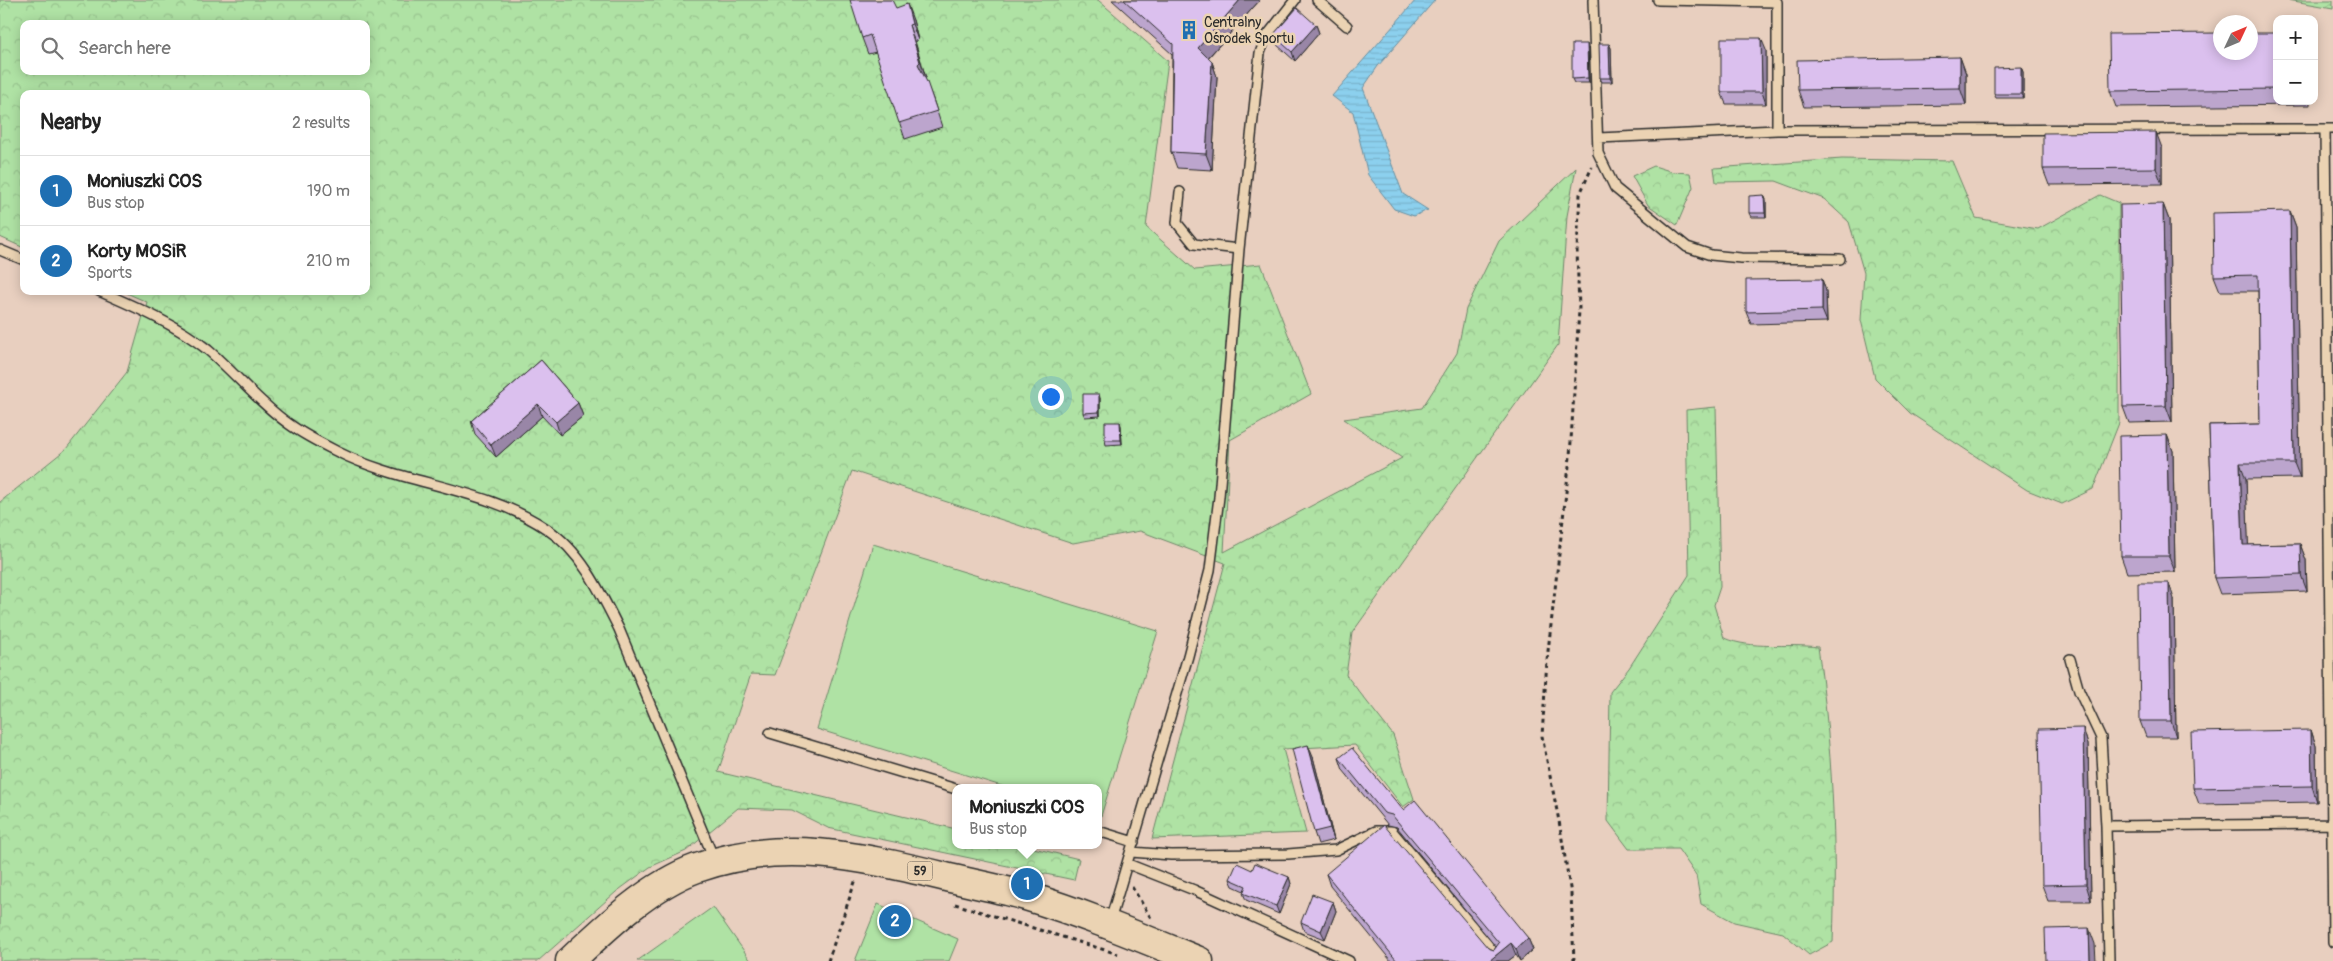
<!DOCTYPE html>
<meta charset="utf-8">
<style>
:root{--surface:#fff;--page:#f6f6f6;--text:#222;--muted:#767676;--line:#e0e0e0;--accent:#1f6fb2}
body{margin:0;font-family:Pangolin,sans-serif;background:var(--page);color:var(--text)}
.controls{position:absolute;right:15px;top:15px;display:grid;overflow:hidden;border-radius:10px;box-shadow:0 2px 12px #0003}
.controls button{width:45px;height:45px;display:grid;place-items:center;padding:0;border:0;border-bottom:1px solid var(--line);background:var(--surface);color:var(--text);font:25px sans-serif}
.compass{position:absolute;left:2213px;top:15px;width:45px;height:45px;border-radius:50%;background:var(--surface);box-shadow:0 2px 12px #0003;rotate:46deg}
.you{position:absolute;left:1050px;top:396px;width:18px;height:18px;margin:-12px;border:4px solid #fff;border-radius:50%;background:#1a73e8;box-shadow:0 0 0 8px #1a73e833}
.badge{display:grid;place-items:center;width:32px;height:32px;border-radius:50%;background:var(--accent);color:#fff;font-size:16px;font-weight:700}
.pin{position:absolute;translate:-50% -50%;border:2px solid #fff;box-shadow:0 1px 5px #0006}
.popup{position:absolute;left:952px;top:784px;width:150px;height:65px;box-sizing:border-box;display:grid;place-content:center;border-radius:10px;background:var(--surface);filter:drop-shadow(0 1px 4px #0005);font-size:16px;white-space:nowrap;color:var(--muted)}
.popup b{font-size:19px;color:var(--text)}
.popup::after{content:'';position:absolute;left:50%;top:100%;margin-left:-10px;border:10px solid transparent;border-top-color:var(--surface)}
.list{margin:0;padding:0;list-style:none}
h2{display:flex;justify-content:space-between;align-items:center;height:65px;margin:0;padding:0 20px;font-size:21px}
h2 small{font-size:16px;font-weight:400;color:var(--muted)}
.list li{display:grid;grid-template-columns:32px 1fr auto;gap:15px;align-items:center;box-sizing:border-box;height:70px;padding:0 20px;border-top:1px solid var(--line)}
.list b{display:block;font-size:19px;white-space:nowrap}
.list p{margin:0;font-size:16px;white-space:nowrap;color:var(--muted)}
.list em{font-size:16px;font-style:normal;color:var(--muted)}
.icon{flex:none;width:28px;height:28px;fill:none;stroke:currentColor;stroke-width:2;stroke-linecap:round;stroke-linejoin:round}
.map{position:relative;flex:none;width:2333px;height:961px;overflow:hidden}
.search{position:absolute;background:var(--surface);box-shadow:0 2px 12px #0003;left:20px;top:20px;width:350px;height:55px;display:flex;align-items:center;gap:12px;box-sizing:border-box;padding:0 18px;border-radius:10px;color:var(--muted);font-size:19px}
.panel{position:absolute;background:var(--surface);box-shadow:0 2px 12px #0003;left:20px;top:90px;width:350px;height:205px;border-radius:10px}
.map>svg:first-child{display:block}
</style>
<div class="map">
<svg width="2333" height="961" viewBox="0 0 2333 961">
<defs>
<pattern id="forest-crowns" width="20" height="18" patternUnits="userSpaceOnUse" patternTransform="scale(1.25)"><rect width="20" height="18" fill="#afe2a4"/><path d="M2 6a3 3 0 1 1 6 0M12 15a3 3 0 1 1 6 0" fill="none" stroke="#97c28d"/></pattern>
<pattern id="water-rules" width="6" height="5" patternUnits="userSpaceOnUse" patternTransform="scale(1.25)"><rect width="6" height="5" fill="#8cd0ee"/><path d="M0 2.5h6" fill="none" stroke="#79b3cc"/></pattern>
</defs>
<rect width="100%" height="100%" fill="#e8cfbf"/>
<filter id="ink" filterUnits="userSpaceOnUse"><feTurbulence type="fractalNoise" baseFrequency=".02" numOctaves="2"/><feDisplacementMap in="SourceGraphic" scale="10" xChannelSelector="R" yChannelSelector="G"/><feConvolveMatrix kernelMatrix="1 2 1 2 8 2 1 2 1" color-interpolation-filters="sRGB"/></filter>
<g filter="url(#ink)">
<path fill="#afe2a4" stroke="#6d8668" d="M873,544L1158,631L1101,816L1098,815V788H1008L817,729Z
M878,904L958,939L949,961H855Z
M713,907L751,961H637Z"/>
<path fill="url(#forest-crowns)" stroke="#6d8668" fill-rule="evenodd" d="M0,0H1098L1168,61L1146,227L1195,270L1261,264L1311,394L1230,440L1224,552L1402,458L1344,419L1422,408L1457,353L1466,309L1499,241L1576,168L1567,216L1558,345L1352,633L1346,675L1393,735L1414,799L1403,807L1355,745L1283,749L1306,833L1152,839L1225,563L1140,531L1073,543L852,471L775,675L751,674L718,772L956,829V845H1021L1079,859L1074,880L828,828L792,810L738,808L686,851L650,867L616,892L538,961H0V502L66,449L127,372L147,302L122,291H366V94H24V248L0,237ZM24,24H366V71H24Z
M2288,0H2333V8Z
M1842,159L1952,161L1976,218L2038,229L2100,195L2119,203V423L2093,489L2062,504L2027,490L1910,413L1875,378L1861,320L1864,273L1849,222L1824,199L1776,181L1716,182L1714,168Z
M1654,166L1673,172L1690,173L1693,187L1677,225L1648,205L1632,176Z
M1716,407L1720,587L1714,605L1724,638C1751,650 1787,643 1818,647C1832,746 1837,843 1833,942L1809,955L1783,933L1734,922L1701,904L1696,875L1678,849H1629L1608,821L1610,692L1629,668L1689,575L1686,410Z"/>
<path fill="url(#water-rules)" stroke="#658ea0" d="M1416,0H1435L1378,66L1363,88L1403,194L1428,210L1414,216L1394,209L1368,175L1353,112L1332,96Z"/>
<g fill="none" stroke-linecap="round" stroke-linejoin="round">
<g stroke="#2b2b2b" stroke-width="12">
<path id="lane" d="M1317,0L1347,26
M1593,0L1598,153L1615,188L1687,247L1711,255L1741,258L1840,259
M1658,0L1777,2V130
M2325,129L2333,942
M1598,138L1777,130L2333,129
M1180,192L1177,223L1194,244L1239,249
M0,250L24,260
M99,291C136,307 177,325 208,350C236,374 259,403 289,424C304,435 322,444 338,452C404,485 485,487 547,529C581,551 601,593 619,629L714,859
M2070,659L2079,691L2101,738L2106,826L2109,961
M770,733L956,789
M2106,826L2331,824
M1098,831L1134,842
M1131,852L1171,855L1288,854L1336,850L1376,831H1392L1497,956
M1128,864L1194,890L1349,961
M1110,921L1188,656L1210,570L1219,497L1239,249L1260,53L1266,37L1295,0"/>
</g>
<g stroke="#2b2b2b" stroke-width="31">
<path id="primary" d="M570,961C606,927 650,885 697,868C780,838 859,856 942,876C969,883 998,888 1026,896C1085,914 1142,938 1199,961"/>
</g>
<path stroke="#2b2b2b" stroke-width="3" stroke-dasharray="4 4" stroke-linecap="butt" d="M1132,887L1151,918
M955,904L1118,954
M828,961L856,879
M1574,961L1571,894L1559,821L1542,736L1547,660L1570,457L1579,310L1577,249L1580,194L1592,167"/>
<use href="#lane" stroke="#ebd3b3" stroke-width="9"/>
<use href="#primary" stroke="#ebd3b3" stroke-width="28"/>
</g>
<path fill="#bca5cd" stroke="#2b2b2b" d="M1112,0H1260L1208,58L1212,62L1217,77L1212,170L1177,168L1171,152L1172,54Z
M896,8L913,20L918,40L915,41L926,78L925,79L933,99L942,127L905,139L876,52L868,54L862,38Z
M1316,25L1319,33L1295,61L1276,44L1273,35Z
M2277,33V101H2310V105L2116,107L2110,91Z
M1609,44L1611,48L1612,82H1602L1600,78Z
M1588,48L1589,83H1574L1572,79Z
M1766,50V104H1726L1721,92Z
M1960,57L1966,74V105L1804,107L1798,90Z
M2021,67L2023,72V98H1996L1994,94Z
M2162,148V184L2049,185L2043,169Z
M1764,195L1766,200V217H1751L1749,213Z
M2163,204L2169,220L2172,422L2129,423L2123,407Z
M2290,211L2296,227L2300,478L2246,479L2248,545L2300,544L2306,560L2307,591L2220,594L2214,578L2209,425L2260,424L2258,291H2220L2214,276Z
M1826,291L1827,322L1751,324L1746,312Z
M541,360L578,403L583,416L560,435L542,416L496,457L475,434L471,421Z
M1100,398V416L1085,417L1083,413Z
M1120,422L1121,426L1122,444L1106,445L1105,440Z
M2167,435L2173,451L2175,572L2127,573L2121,556Z
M2174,599L2176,737H2146L2140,721Z
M2083,728L2088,745L2091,901H2048L2042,885Z
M2311,730L2316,746L2317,802L2199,804L2193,788Z
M1313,757L1334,840L1318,844L1314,832Z
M1339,758L1403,810L1528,938L1533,950L1520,961L1516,955L1508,961H1391L1330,886L1326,874L1488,948L1494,950L1496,947L1397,827L1388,825L1343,770Z
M1252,870L1289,877L1291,884L1279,914L1246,900L1243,893L1244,891L1233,886L1230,879Z
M1333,902L1336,911L1325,939L1304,931L1301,922Z"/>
<path fill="#9986a7" stroke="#2b2b2b" d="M1240,0H1260L1203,63L1198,48Z
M907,4L913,20L918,40L912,24Z
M909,25L926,78L924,80L918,64Z
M1316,25L1319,33L1295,61L1292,52Z
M1761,38L1766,50V104L1762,92Z
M1587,44L1588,48L1589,83L1588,78Z
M1609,44L1611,48L1612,82L1610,78Z
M1960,57L1966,74V105L1960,88Z
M1212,62L1217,77L1212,170L1206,154Z
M2021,67L2023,72V98L2021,94Z
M2156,132L2162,148V184L2156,168Z
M1764,195L1766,200V217L1765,213Z
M2163,204L2169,220L2172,422L2166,406Z
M2290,211L2296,227L2300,478L2294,463Z
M1822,279L1826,291L1827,322L1822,310Z
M1099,394L1100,398V416L1099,412Z
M578,403L583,416L560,435L556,422Z
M538,404L542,416L496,457L491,445Z
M1120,422L1121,426L1122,444L1121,440Z
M2167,435L2173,451L2175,572L2169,556Z
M2240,463L2246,479L2249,561L2243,545Z
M2300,544L2306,560L2307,591L2301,575Z
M2169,583L2174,599L2176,737L2171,721Z
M2083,728L2088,745L2091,901L2086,884Z
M2311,730L2316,746L2317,802L2312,786Z
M1308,745L1313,757L1334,840L1330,828Z
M1289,877L1291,884L1279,914L1276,906Z
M1333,902L1336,911L1325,939L1321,931Z
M2089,928L2095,944L2096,961H2090Z
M1528,938L1533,950L1520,961L1516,949Z
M1511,943L1516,955L1508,961H1489Z"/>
<path fill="#dbc0ee" stroke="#2b2b2b" d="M850,0H892L896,8L907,4L912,24L909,25L920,62L918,64L927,82L937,111L899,123L870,35L862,38Z
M1124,0H1240L1198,48L1212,62L1206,154L1171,152L1173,44Z
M1297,8L1316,25L1292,52L1273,35Z
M2220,33V52H2250V33H2277V89L2110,91L2109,34Z
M1721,38H1761L1762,92H1721Z
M1572,44H1587L1588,78L1572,79Z
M1599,44H1609L1610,78H1600Z
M1960,57V88L1798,90L1797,60Z
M2021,67V94H1994V68Z
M2156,132V168L2043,169V133Z
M1764,195L1765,213H1749V196Z
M2163,204L2166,406L2123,407L2120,205Z
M2290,211L2294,463H2240L2243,545L2300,544L2301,575L2214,578L2209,425L2260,424L2258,275L2214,276L2213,213Z
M1822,279V310L1746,312V280Z
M541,360L578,403L556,422L538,404L491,445L471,421Z
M1083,394H1099V412L1083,413Z
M1105,422H1120L1121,440H1105Z
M2167,435L2169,556H2121L2119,436Z
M2138,583H2169L2171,721H2140Z
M2083,728L2086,884L2042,885L2039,729Z
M2311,730L2312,786L2193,788L2191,732Z
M1308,745L1330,828L1314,832L1292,749Z
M1352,748L1403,810L1415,800L1528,938L1516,949L1511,943L1489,961H1397L1326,874L1384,825L1488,948L1494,950L1499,943L1392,815L1384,813L1339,758Z
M1237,863L1252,870L1255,863L1289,877L1276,906L1243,893L1246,886L1230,879Z
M1312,894L1333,902L1321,931L1301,922Z
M2089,928L2090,961H2046L2045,929Z"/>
</g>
<defs>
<g id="building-bare" transform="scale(1.5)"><path d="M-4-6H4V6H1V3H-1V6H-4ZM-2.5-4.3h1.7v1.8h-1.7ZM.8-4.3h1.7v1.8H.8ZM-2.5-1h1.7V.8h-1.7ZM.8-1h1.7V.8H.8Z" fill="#1f6fb2" stroke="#ebd3b3" stroke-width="2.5" paint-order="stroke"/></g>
</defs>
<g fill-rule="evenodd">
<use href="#building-bare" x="1189" y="30"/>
</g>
<g text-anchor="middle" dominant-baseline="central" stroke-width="5" stroke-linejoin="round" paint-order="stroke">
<rect fill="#ebd3b3" stroke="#655d54" stroke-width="1" x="907.5" y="861.5" width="25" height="19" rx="4"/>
<g font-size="12" font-weight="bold" fill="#2b2b2b">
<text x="920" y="871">59</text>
</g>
<g font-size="14" fill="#2b2b2b" stroke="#ebd3b3" text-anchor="start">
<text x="1204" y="22">Centralny<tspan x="1204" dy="16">Ośrodek Sportu</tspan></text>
</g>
</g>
</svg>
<div class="controls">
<button>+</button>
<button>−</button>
</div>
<svg class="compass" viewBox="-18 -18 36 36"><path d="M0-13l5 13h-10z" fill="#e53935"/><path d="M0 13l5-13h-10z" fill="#767676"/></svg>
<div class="you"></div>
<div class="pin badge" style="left:1027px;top:884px">1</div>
<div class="popup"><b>Moniuszki COS</b>Bus stop</div>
<div class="pin badge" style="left:895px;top:921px">2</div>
<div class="search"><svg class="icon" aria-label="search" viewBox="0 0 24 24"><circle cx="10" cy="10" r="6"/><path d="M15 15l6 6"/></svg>Search here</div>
<section class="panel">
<h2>Nearby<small>2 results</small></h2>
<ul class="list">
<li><span class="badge">1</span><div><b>Moniuszki COS</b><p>Bus stop</p></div><em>190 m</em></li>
<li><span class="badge">2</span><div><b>Korty MOSiR</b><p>Sports</p></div><em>210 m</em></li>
</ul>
</section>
</div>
